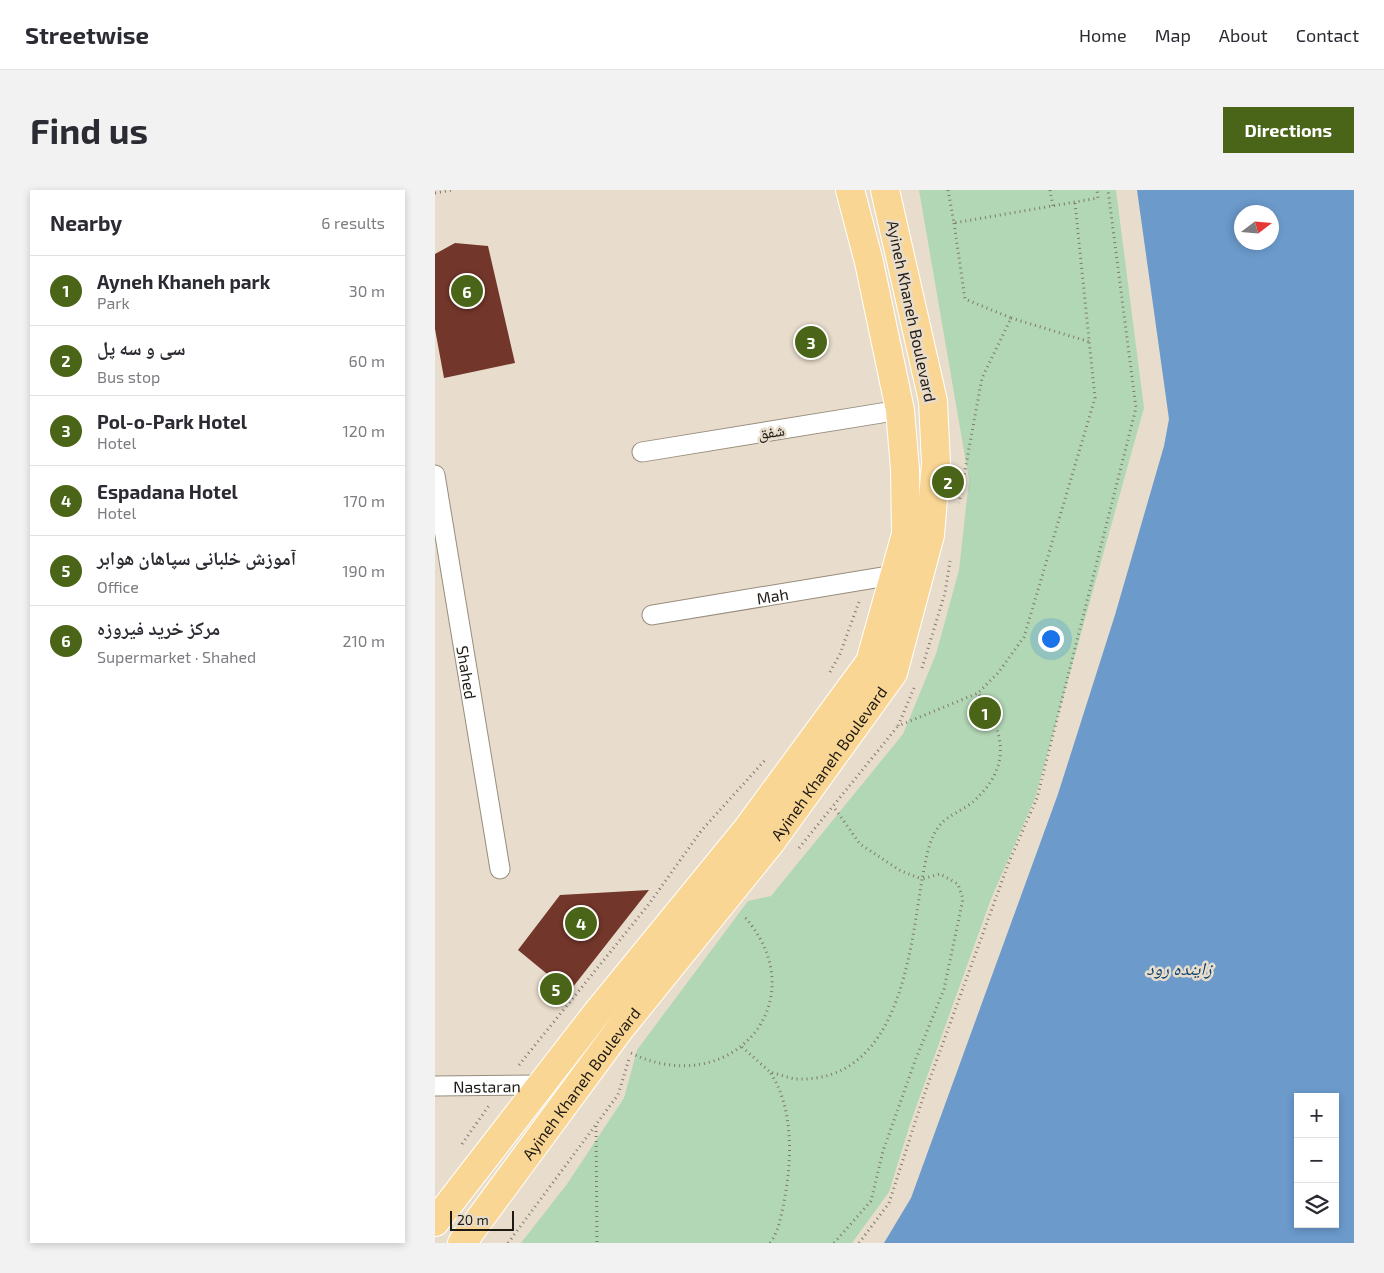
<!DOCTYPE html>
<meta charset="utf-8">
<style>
:root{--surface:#fff;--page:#f2f2f3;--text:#2b2b33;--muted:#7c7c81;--line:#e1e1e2;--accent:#4a6517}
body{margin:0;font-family:"Exo 2","Noto Naskh Arabic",sans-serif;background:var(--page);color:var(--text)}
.controls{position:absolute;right:15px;bottom:15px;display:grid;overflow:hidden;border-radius:0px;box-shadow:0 2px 8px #0003}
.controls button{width:45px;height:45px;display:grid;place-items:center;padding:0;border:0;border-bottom:1px solid var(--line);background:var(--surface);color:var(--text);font:25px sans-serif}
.compass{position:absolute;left:799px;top:15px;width:45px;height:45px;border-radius:50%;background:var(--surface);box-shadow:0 2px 8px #0003;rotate:74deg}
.scale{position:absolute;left:15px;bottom:12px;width:64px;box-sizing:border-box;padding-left:5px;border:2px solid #1e1a14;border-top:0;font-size:14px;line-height:18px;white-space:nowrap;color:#1e1a14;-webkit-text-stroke:4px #e8ddcc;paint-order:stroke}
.you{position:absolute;left:615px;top:448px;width:18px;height:18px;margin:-12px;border:4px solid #fff;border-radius:50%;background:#1a73e8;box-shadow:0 0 0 8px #1a73e833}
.badge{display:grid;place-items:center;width:32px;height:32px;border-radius:50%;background:var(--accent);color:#fff;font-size:16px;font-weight:700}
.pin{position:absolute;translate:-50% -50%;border:2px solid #fff;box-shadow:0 1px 5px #0006}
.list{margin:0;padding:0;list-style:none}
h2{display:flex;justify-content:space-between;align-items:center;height:65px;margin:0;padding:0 20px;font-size:21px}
h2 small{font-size:16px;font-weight:400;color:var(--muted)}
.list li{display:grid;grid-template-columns:32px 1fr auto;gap:15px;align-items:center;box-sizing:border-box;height:70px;padding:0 20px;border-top:1px solid var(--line)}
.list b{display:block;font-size:19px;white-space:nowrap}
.list p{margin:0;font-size:16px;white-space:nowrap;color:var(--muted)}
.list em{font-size:16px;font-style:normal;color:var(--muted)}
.icon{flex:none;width:28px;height:28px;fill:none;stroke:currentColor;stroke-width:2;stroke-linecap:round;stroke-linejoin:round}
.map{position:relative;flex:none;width:919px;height:1053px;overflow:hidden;border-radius:0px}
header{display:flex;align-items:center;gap:30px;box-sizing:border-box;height:70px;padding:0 25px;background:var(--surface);border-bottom:1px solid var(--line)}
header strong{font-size:24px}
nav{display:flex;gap:28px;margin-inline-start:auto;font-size:18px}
.intro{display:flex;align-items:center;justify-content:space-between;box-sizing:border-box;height:120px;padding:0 30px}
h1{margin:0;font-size:35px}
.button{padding:12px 22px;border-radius:0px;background:var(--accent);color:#fff;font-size:18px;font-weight:700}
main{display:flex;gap:30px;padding:0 30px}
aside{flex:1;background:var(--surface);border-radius:0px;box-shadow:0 2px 8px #0003}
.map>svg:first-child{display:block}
</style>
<header>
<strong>Streetwise</strong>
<nav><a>Home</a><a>Map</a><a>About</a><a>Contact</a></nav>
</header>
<div class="intro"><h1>Find us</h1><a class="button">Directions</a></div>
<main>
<aside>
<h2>Nearby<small>6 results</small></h2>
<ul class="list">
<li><span class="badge">1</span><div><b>Ayneh Khaneh park</b><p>Park</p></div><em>30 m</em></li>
<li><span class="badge">2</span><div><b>سی و سه پل</b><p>Bus stop</p></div><em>60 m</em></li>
<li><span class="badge">3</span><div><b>Pol-o-Park Hotel</b><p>Hotel</p></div><em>120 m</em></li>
<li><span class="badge">4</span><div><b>Espadana Hotel</b><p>Hotel</p></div><em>170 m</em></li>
<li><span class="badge">5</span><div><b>آموزش خلبانی سپاهان هوابر</b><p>Office</p></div><em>190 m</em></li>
<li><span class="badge">6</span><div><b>مرکز خرید فیروزه</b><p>Supermarket · Shahed</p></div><em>210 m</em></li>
</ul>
</aside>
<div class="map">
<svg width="919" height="1053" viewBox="0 0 919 1053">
<rect width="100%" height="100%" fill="#e8ddcc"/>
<path fill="#b2d7b5" d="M484,0H681L709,218L600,608L556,709L475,934L454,1002L417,1053H86L132,994L189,908L202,860L313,711L336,706L468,544L501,464L524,380L534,290Z"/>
<path fill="#6b9acb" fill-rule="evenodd" d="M702,0H919V1053H449L476,1008L623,604L680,425L729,256L734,229ZM806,22H836V52H806ZM863,907H900V1034H863Z"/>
<path fill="#73362a" d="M20,53L53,56L80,173L9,188L0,139V64Z
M214,700L134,802L83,760L125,705Z"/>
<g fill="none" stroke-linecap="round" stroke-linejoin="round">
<g stroke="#978d7d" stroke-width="21">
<g id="minor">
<path d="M207,262L465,220"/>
<path id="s1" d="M0,285L65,679"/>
<path id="s2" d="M217,425L459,385"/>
<path id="s3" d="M0,896L106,895"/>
</g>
</g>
<g stroke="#fff" stroke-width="30">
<g id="primary">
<path d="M0,1032L161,824L313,638L435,472L471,344L470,279L465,220L434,72L415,0"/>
<path id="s4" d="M27,1053L184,840L336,652L458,483L495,345L501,273L498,211L450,0"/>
</g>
</g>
<path stroke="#80786d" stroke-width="3" stroke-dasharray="1 4" stroke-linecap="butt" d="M513,0L519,33L663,8L662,0
M615,0L618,16
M0,3L17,0
M519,33L530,109L576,128L547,188L524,313
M576,128L655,152
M487,478L510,403L515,371
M395,482L405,464L425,409
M479,498L463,536L543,503
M364,658L463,536
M307,857L335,882
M196,863C296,912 385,810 308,725
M84,875L214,714L266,641L331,569
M161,936L162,1053
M27,954L55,914
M73,1053L183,905L194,869
M335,1053C343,1042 345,1031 348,1017C357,974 360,920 335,882C343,884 353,888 361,889C464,893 475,764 487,689L466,681L425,654L398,616
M399,1053L436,1011L448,961L480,871L509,799L528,709L523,694L505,684L487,689C491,671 493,649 505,635C513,625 529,620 539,611C578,575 569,542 543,503L563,483L589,447L660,208L640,13
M424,1053L454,1013L489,905L574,672L602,608L701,218L673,0"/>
<use href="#minor" stroke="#fff" stroke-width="19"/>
<use href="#primary" stroke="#fad694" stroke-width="28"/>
</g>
<g text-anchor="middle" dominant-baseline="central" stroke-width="5" stroke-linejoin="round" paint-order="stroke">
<g font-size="16" fill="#1e1a14" stroke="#e8ddcc">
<text transform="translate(477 121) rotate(78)">Ayineh Khaneh Boulevard</text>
<text transform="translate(336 241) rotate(-9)">شفق</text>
<text stroke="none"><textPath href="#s2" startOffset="122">Mah</textPath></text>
<text stroke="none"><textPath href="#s1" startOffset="200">Shahed</textPath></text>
<text stroke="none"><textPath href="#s4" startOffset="604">Ayineh Khaneh Boulevard</textPath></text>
<text stroke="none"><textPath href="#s4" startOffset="199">Ayineh Khaneh Boulevard</textPath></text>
<text stroke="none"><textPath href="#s3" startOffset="52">Nastaran</textPath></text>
</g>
<g font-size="18" font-style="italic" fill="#0a3f6e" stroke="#e8ddcc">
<text x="744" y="778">زاینده رود</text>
</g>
</g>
</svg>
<div class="controls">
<button>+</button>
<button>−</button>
<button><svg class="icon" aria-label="layers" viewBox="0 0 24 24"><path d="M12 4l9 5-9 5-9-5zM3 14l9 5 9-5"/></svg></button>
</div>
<svg class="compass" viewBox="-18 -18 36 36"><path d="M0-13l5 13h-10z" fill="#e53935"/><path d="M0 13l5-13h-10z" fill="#7c7c81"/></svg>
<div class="scale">20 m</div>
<div class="you"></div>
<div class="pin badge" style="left:550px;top:523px">1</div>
<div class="pin badge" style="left:513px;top:292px">2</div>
<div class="pin badge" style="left:376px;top:152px">3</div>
<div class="pin badge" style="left:146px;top:733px">4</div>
<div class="pin badge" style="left:121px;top:799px">5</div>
<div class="pin badge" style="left:32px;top:101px">6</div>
</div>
</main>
